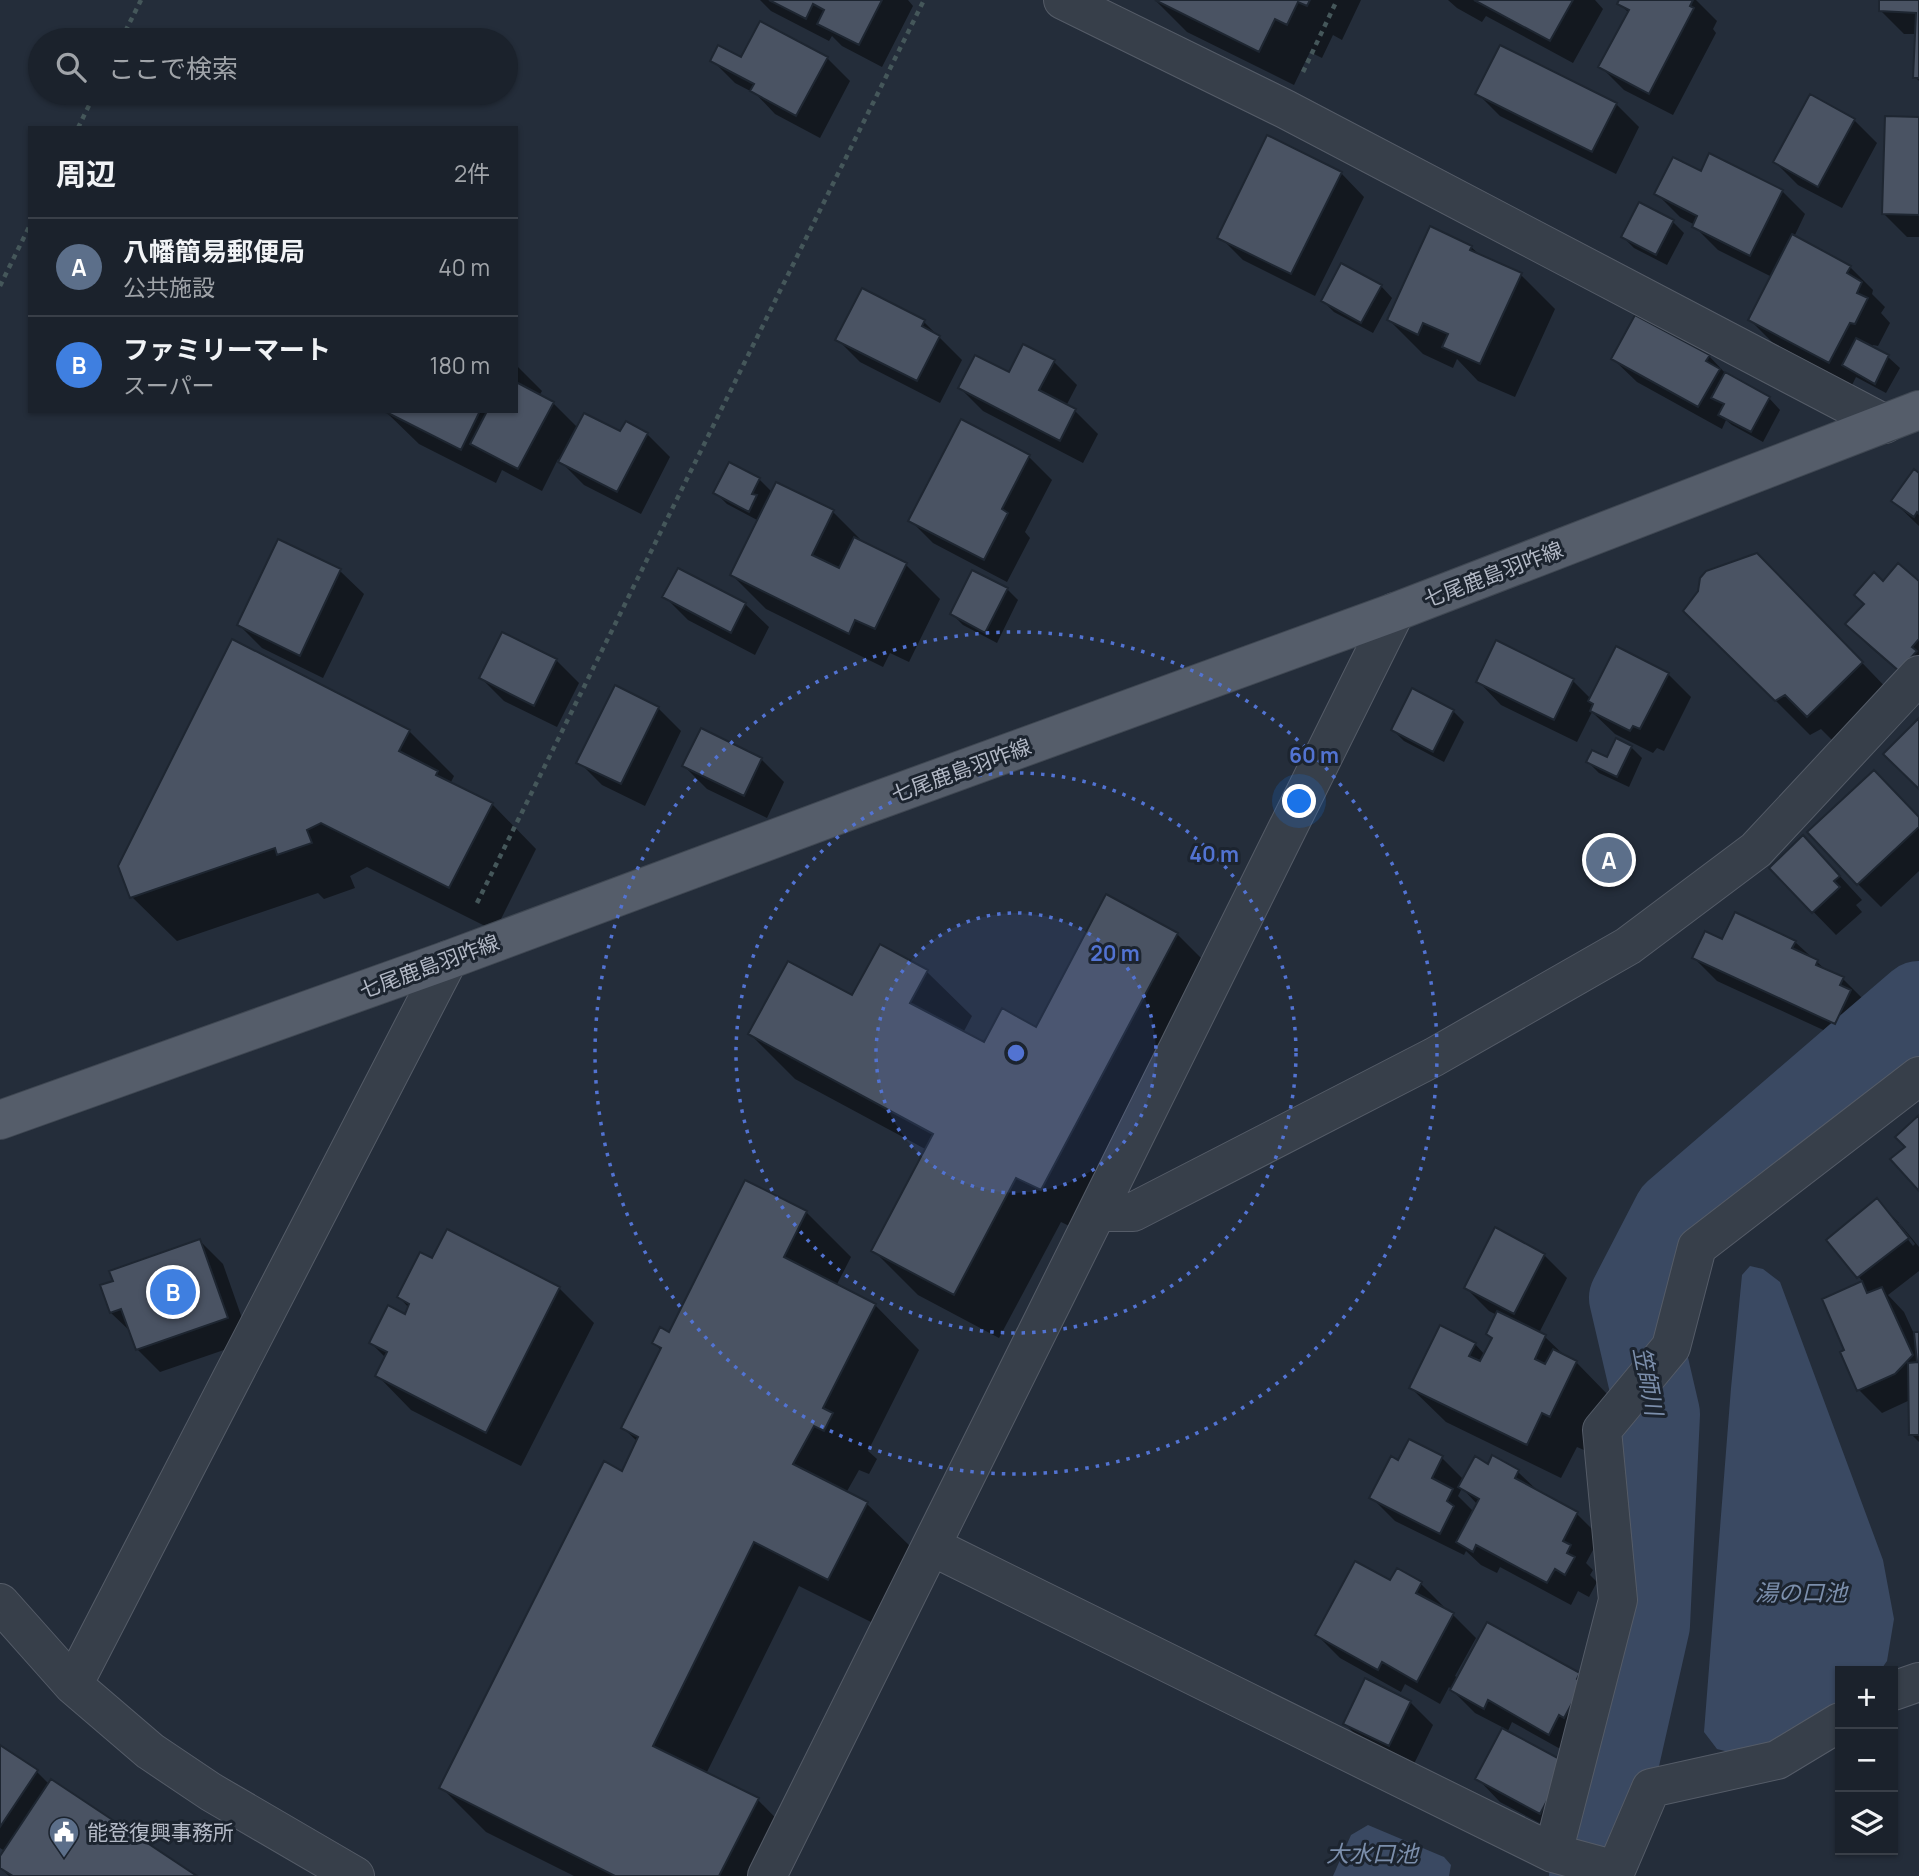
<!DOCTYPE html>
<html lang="ja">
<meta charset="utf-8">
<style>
:root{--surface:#1b222c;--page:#242a34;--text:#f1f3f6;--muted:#a0a4a9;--line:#393f48;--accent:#d93025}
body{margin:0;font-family:Manrope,"Noto Sans JP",sans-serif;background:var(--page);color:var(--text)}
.controls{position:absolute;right:21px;bottom:21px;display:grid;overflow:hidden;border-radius:0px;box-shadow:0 2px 5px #0004}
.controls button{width:63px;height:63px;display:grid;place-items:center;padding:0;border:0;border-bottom:2px solid var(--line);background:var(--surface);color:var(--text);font:35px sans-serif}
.you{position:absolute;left:1300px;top:802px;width:24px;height:24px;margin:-18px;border:5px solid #fff;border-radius:50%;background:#1a73e8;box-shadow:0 0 0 10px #1a73e833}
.badge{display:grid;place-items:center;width:46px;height:46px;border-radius:50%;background:var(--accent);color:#fff;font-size:23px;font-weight:700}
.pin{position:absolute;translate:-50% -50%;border:4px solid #fff;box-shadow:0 2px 7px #0006}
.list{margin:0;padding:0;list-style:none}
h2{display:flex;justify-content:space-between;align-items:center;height:91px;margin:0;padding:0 28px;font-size:30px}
h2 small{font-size:23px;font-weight:400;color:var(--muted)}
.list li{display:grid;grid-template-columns:46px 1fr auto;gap:21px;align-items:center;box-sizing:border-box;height:98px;padding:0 28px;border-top:2px solid var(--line)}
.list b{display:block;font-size:26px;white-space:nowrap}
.list p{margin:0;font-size:23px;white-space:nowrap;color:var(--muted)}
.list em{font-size:23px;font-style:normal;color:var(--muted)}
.icon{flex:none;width:38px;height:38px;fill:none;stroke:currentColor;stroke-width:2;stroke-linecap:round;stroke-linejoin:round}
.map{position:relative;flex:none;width:1919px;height:1876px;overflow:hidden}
.search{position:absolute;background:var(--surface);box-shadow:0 2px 5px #0004;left:28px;top:28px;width:490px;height:77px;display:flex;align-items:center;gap:18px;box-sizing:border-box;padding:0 24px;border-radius:38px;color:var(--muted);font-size:26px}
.panel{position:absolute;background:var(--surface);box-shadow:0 2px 5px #0004;left:28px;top:126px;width:490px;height:287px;border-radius:0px}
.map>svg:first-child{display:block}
</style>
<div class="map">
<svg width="1919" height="1876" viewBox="0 0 1919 1876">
<rect width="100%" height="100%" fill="#242d3a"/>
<path fill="#3a4962" d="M1750,1266L1763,1269L1780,1282L1883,1560L1894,1619L1887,1661L1880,1671H1840V1708L1770,1754L1741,1755L1717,1749L1704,1732L1731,1388L1742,1275Z
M1368,1825L1444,1857L1451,1865L1449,1876H1333L1351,1835Z"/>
<path fill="#0007" fill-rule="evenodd" d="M760,0H908L913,6L882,67L842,46L832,36L829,41L771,11Z
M1155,0H1361L1342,40L1333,35L1322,58L1310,52L1294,85L1187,32Z
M1448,0H1595L1603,9L1573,63L1486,16L1482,22L1457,8Z
M1621,0H1696L1717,21L1713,29L1716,33L1673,115L1624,90L1601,67L1629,13L1619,3Z
M1881,0H1919V81L1915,77L1917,34H1904L1881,11Z
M827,58L850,81L820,138L775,114L756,94L735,83L712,60Z
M1477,93L1616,104L1639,127L1616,174L1500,116Z
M1919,119V237H1907L1883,213Z
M1854,120L1877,143L1842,208L1798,185L1775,162Z
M1341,173L1364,197L1315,296L1243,260L1220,237Z
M1701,173L1782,191L1805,214L1794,237L1850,267L1873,290L1872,294L1885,307L1881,313L1890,323L1878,346L1873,345L1872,348L1888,357L1900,368L1886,393L1856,377L1852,385L1773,343L1750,320L1772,277L1718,250L1695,227V225L1680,217L1657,194Z
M1673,222L1684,233L1667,265L1634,248L1623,237Z
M1471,247L1481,256L1521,275L1555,309L1515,397L1478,381L1457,359L1453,368L1423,354L1389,320Z
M1381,286L1392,298L1373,333L1334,312L1323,301Z
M924,322L962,360L940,403L860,362L837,339Z
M1709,356L1727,375L1769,398L1780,410L1763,442L1732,425L1726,420L1722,429L1637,382L1613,359Z
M1054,362L1077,385L1066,406L1075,411L1098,434L1083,463L983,411L960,388Z
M516,365L542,391L539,396L553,403L578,428L621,433L647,434L670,457L641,514L584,485L558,459L542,491L502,470L496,483L419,444L385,411H516Z
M1029,457L1052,480L1025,532L1030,538L1007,582L933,543L910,520Z
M1919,475V526L1893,501Z
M759,479L773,493L833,512L866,545L906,565L940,599L909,662L890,653L883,667L766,609L732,575L759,521L727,504L716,493Z
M279,541L340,571L364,594L323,678L262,648L239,625Z
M678,570L745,604L769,627L755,655L688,620L665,597Z
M1883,584H1919V689L1870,647L1847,624Z
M1007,589L1018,600L997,643L963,625L952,614Z
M1791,589L1896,698L1842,750L1821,729L1810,735L1686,611Z
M556,660L579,683L557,727L504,701L481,678Z
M1668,674L1691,697L1664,751L1657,748L1653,753L1615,734L1592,712L1577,742L1501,705L1478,681H1573L1591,699Z
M658,708L681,731L645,806L602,785L579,762Z
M1453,711L1464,722L1444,762L1404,741L1393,730Z
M409,731L454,776L450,784L492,804L536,849L495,931L367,867L350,876L355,888L324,899L318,893L177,941L132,897Z
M1631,747L1642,758L1629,787L1599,773L1588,762L1608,759Z
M761,759L784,782L767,818L707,789L684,766Z
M1919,818V871L1881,907L1858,884Z
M1826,861L1862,900L1856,905L1862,912L1836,935L1771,868Z
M1107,897L1177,934L1222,979L1086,1234L1061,1222L999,1338L918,1295L873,1250L927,1150L795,1079L750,1034L853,998L881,946L927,972L972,1016L963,1033L984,1044L1036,1029Z
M1723,941L1795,942L1828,972L1843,979L1866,1002L1864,1005L1873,1014L1858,1046L1717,981L1694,958Z
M1877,1201L1900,1224L1919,1247V1271L1888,1295L1904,1312L1914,1334L1919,1333V1442L1911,1434L1910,1400L1882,1413L1859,1390L1846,1351L1824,1300L1863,1282L1829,1240ZM1895,1223H1899L1915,1244L1913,1246Z
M806,1212L851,1257L836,1286L875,1305L919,1350L868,1451L877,1459L869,1474L859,1470L846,1493L867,1504L912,1548L873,1623L799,1586L706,1774L758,1800L802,1845L787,1876H574L486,1832L441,1787L622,1473L638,1442L623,1428L661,1350L654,1343L670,1334Z
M447,1232L559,1288L594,1323L521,1466L411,1410L377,1375L386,1358L371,1343L405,1316L409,1308L399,1297L433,1260Z
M200,1241L223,1264L250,1341L160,1372L137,1349L131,1332L111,1313L102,1286Z
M1544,1255L1567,1278L1539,1333L1545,1337L1566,1357L1576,1362L1610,1397L1584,1450L1577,1447L1561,1478L1446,1422L1411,1388L1475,1344L1485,1355L1493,1339L1497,1315L1489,1311L1466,1288Z
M1409,1441L1442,1458L1464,1480L1489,1466L1493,1458L1518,1472L1540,1493L1577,1514L1600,1537L1586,1563L1593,1570L1590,1575L1597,1582L1589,1597L1578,1591L1571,1605L1500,1567L1497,1573L1481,1565L1466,1551L1464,1555L1395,1521L1372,1498L1398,1463ZM1462,1488L1478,1505L1474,1512L1458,1496Z
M1391,1582L1421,1584L1444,1607L1442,1609L1453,1615L1476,1638L1455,1676L1458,1678L1579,1674L1573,1756L1512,1722L1507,1733L1566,1765L1564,1836L1500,1802L1477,1778L1504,1728L1475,1713L1449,1687L1440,1704L1405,1684L1401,1692L1340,1658L1317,1635Z
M1410,1702L1433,1725L1412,1768L1368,1747L1345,1724Z
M0,1747L37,1772L49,1784L193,1876H9L0,1867V1859L5,1851L0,1848Z"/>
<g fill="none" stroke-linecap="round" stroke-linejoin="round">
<path stroke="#3a4962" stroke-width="84" d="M1591,1876L1648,1625L1658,1414L1631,1298L1675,1213L1919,1003"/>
</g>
<path fill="#4a5363" stroke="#1e2631" stroke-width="2" d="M769,0H882L859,45L817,24L824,10L813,4L806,19Z
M1155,0H1310L1307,6L1298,2L1287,25L1275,19L1259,52Z
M1474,0H1573L1550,41Z
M1619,0H1693L1690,6L1694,8L1649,94L1598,67L1629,10L1617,4Z
M1879,0H1919V78H1913L1916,13L1879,11Z
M760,21L828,57L796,116L750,91L754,84L710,61L718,45L741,57Z
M1500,45L1617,103L1592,152L1475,94Z
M1810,94L1855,119L1818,187L1773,162Z
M1885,116L1919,117V215L1882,214Z
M1267,135L1342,172L1291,274L1217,238Z
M1709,153L1783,190L1750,256L1692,227L1697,216L1654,194L1673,157L1701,171Z
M1639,202L1674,220L1656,255L1621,237Z
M1430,226L1472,246L1470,250L1522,273L1480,364L1442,347L1448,334L1423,323L1418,335L1387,320Z
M1792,234L1851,266L1847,273L1862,282L1857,293L1868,298L1855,324L1850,323L1829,363L1748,320Z
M1341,263L1382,285L1361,323L1321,301Z
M862,288L925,320L922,326L940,336L917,381L835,340Z
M1635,315L1710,355L1706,361L1720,369L1698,407L1611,359Z
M1856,338L1889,355L1875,384L1842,365Z
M1023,344L1055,360L1039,390L1076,409L1060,441L958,388L975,355L1009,372Z
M1725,372L1770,397L1751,432L1718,415L1724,404L1711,398Z
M516,382L554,402L518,469L470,444L487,411H516Z
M384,411H480L461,450Z
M584,413L620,431L626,421L648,433L617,492L558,462Z
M961,419L1030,455L1002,509L1008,513L984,560L908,521Z
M729,462L760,478L752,494L757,495L749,512L713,493Z
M1914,469L1919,473V514L1917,512L1914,517L1891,501Z
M776,482L834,510L812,555L839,568L854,537L907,563L875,629L855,620L849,634L730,575Z
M278,539L341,569L300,656L237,625Z
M1757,553L1863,662L1807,717L1785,695L1775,701L1683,611L1698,591L1700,578L1706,571Z
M1898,563L1919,581V639L1912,647L1917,651L1899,671L1845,624L1864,604L1854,595L1874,572L1883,581Z
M678,568L746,603L731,633L662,597Z
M972,570L1008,588L985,633L950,614Z
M502,632L557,659L534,706L479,678Z
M232,639L410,730L399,751L438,771L436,775L493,803L449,888L321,823L307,830L312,843L277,855L275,848L130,898L118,866Z
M1496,640L1574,679L1554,720L1476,682Z
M1616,646L1669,673L1640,729L1633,726L1630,731L1590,711L1593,704L1588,701Z
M615,685L659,707L621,784L576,763Z
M1412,688L1454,710L1433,752L1391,730Z
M1919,718V789L1883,754Z
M701,728L762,758L744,796L682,766Z
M1616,738L1632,746L1617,777L1586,762L1592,750L1607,757Z
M1874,770L1919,817V827L1857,885L1807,832Z
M1803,835L1840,876L1834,881L1840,887L1812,913L1769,868Z
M1106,894L1178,933L1041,1190L1016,1178L954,1295L871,1251L933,1134L748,1034L788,961L852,995L880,944L928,970L910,1003L984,1042L1002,1008L1036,1027Z
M1735,912L1796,941L1792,948L1818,960L1816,965L1844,977L1840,985L1851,990L1835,1024L1692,958L1705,931L1722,939Z
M1919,1115V1191L1890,1159L1905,1147L1895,1137Z
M745,1180L807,1211L784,1257L876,1304L823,1408L833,1413L824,1431L814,1426L793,1464L868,1502L828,1580L754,1542L653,1746L759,1798L719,1876H615L439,1788L604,1461L622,1471L638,1437L621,1428L661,1348L652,1343L660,1327L669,1332Z
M1877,1198L1909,1238L1857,1278L1826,1240Z
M1495,1227L1545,1254L1514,1314L1464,1288Z
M447,1229L560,1287L486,1433L375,1376L387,1352L369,1343L388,1305L405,1314L409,1304L397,1297L420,1252L432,1258Z
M200,1239L228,1318L136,1350L121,1309L110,1313L100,1285L113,1281L109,1271Z
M1862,1281L1867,1293L1882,1287L1913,1355L1895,1374L1857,1391L1840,1352L1844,1350L1822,1299Z
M1497,1311L1546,1335L1535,1359L1545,1364L1553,1349L1577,1361L1550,1417L1542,1413L1527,1445L1409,1388L1440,1325L1476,1343L1469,1356L1480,1361L1492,1338L1486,1334Z
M1914,1332H1919V1435H1909L1908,1363L1917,1362Z
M1409,1439L1443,1456L1432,1478L1453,1489L1447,1501L1454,1506L1440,1534L1369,1498L1391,1456L1398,1460Z
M1492,1455L1519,1470L1515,1478L1578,1512L1563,1541L1571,1545L1567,1553L1575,1557L1565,1575L1555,1569L1547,1583L1476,1545L1473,1552L1456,1542L1479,1499L1458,1487L1475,1456L1488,1464Z
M1355,1561L1390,1580L1397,1568L1422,1582L1416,1593L1454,1613L1417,1682L1382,1662L1378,1670L1315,1635Z
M1487,1622L1580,1673L1577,1679L1583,1683L1564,1718L1559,1715L1549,1735L1488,1700L1484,1709L1450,1690Z
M1365,1678L1411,1701L1389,1746L1343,1724Z
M1502,1728L1567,1763L1540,1814L1475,1779Z
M0,1745L38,1770L0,1827Z
M51,1779L197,1876H13L0,1868V1856Z"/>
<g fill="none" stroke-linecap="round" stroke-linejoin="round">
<g stroke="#555c68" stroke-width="40">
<path id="minor" d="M1063,0L1285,109L1885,424
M1097,1212H1133L1434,1057L1628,946L1756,850L1919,675
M931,1546L1553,1853L1616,1870L1651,1788L1777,1760L1840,1722
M0,1603L73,1685L150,1751L211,1792L355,1876
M73,1685L448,960
M1893,1691L1919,1682
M1553,1853L1618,1600L1602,1430L1671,1347L1697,1247L1919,1076
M767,1876L1395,612"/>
</g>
<g stroke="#404853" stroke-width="40">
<path id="major" d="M0,1120L448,960L854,809L1395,612L1919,410"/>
</g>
<path stroke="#45575a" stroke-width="4.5" stroke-dasharray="5 5" stroke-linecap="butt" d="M121,40L141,0
M1303,72L1337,0
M78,128L95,93
M0,286L30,225
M477,903L924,0"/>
<use href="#minor" stroke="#373f4a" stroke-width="38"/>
<use href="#major" stroke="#555d6a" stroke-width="38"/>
</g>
<circle cx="1016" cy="1053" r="140" fill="#5273d2" fill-opacity=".12"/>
<g fill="none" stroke="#5273d2" stroke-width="3.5" stroke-dasharray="3.5 7">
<circle cx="1016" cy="1053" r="140"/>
<circle cx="1016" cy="1053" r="280"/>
<circle cx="1016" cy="1053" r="421"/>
</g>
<defs>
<g id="civic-pin" transform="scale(1.575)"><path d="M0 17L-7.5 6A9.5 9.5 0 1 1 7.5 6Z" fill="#5c6f8a" stroke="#1c242f"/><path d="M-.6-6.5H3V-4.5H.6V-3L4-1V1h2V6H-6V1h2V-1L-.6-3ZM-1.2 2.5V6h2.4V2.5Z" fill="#fff"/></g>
</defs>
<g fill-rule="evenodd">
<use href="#civic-pin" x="64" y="1832"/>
</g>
<g text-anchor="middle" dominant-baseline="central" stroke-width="6" stroke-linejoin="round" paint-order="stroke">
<g font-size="21" fill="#b3b9c6" stroke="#1c242f">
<text transform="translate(1493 574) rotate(-21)">七尾鹿島羽咋線</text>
<text transform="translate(961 770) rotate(-20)">七尾鹿島羽咋線</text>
<text transform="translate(429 966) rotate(-20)">七尾鹿島羽咋線</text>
</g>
<g font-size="21" fill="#b3b9c6" stroke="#1c242f" text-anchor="start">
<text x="87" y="1832">能登復興事務所</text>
</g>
<g font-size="23" font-style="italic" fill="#7c8fac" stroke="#1c242f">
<text transform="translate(1649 1381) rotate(79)">笠師川</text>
<text x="1801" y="1592">湯の口池</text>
<text x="1372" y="1853">大水口池</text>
</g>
</g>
<circle cx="1016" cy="1053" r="10" fill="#5273d2" stroke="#1c242f" stroke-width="3.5"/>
<g font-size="21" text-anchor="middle" font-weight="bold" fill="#5273d2" stroke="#1c242f" stroke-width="6" stroke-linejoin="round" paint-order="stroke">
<text x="1314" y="763">60 m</text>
<text x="1214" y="862">40 m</text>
<text x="1115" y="961">20 m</text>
</g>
</svg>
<div class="controls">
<button>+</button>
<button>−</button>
<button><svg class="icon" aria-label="layers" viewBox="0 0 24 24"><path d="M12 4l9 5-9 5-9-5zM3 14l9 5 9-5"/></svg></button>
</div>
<div class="you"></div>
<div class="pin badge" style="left:1609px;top:860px;background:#5c6f8a">A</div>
<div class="pin badge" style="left:173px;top:1292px;background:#3f7fe0">B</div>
<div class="search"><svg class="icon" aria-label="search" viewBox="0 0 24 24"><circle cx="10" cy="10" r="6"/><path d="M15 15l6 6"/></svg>ここで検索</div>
<section class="panel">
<h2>周辺<small>2件</small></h2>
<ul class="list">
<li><span class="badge" style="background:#5c6f8a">A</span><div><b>八幡簡易郵便局</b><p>公共施設</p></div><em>40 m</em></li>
<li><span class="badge" style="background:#3f7fe0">B</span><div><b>ファミリーマート</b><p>スーパー</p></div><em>180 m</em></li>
</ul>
</section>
</div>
